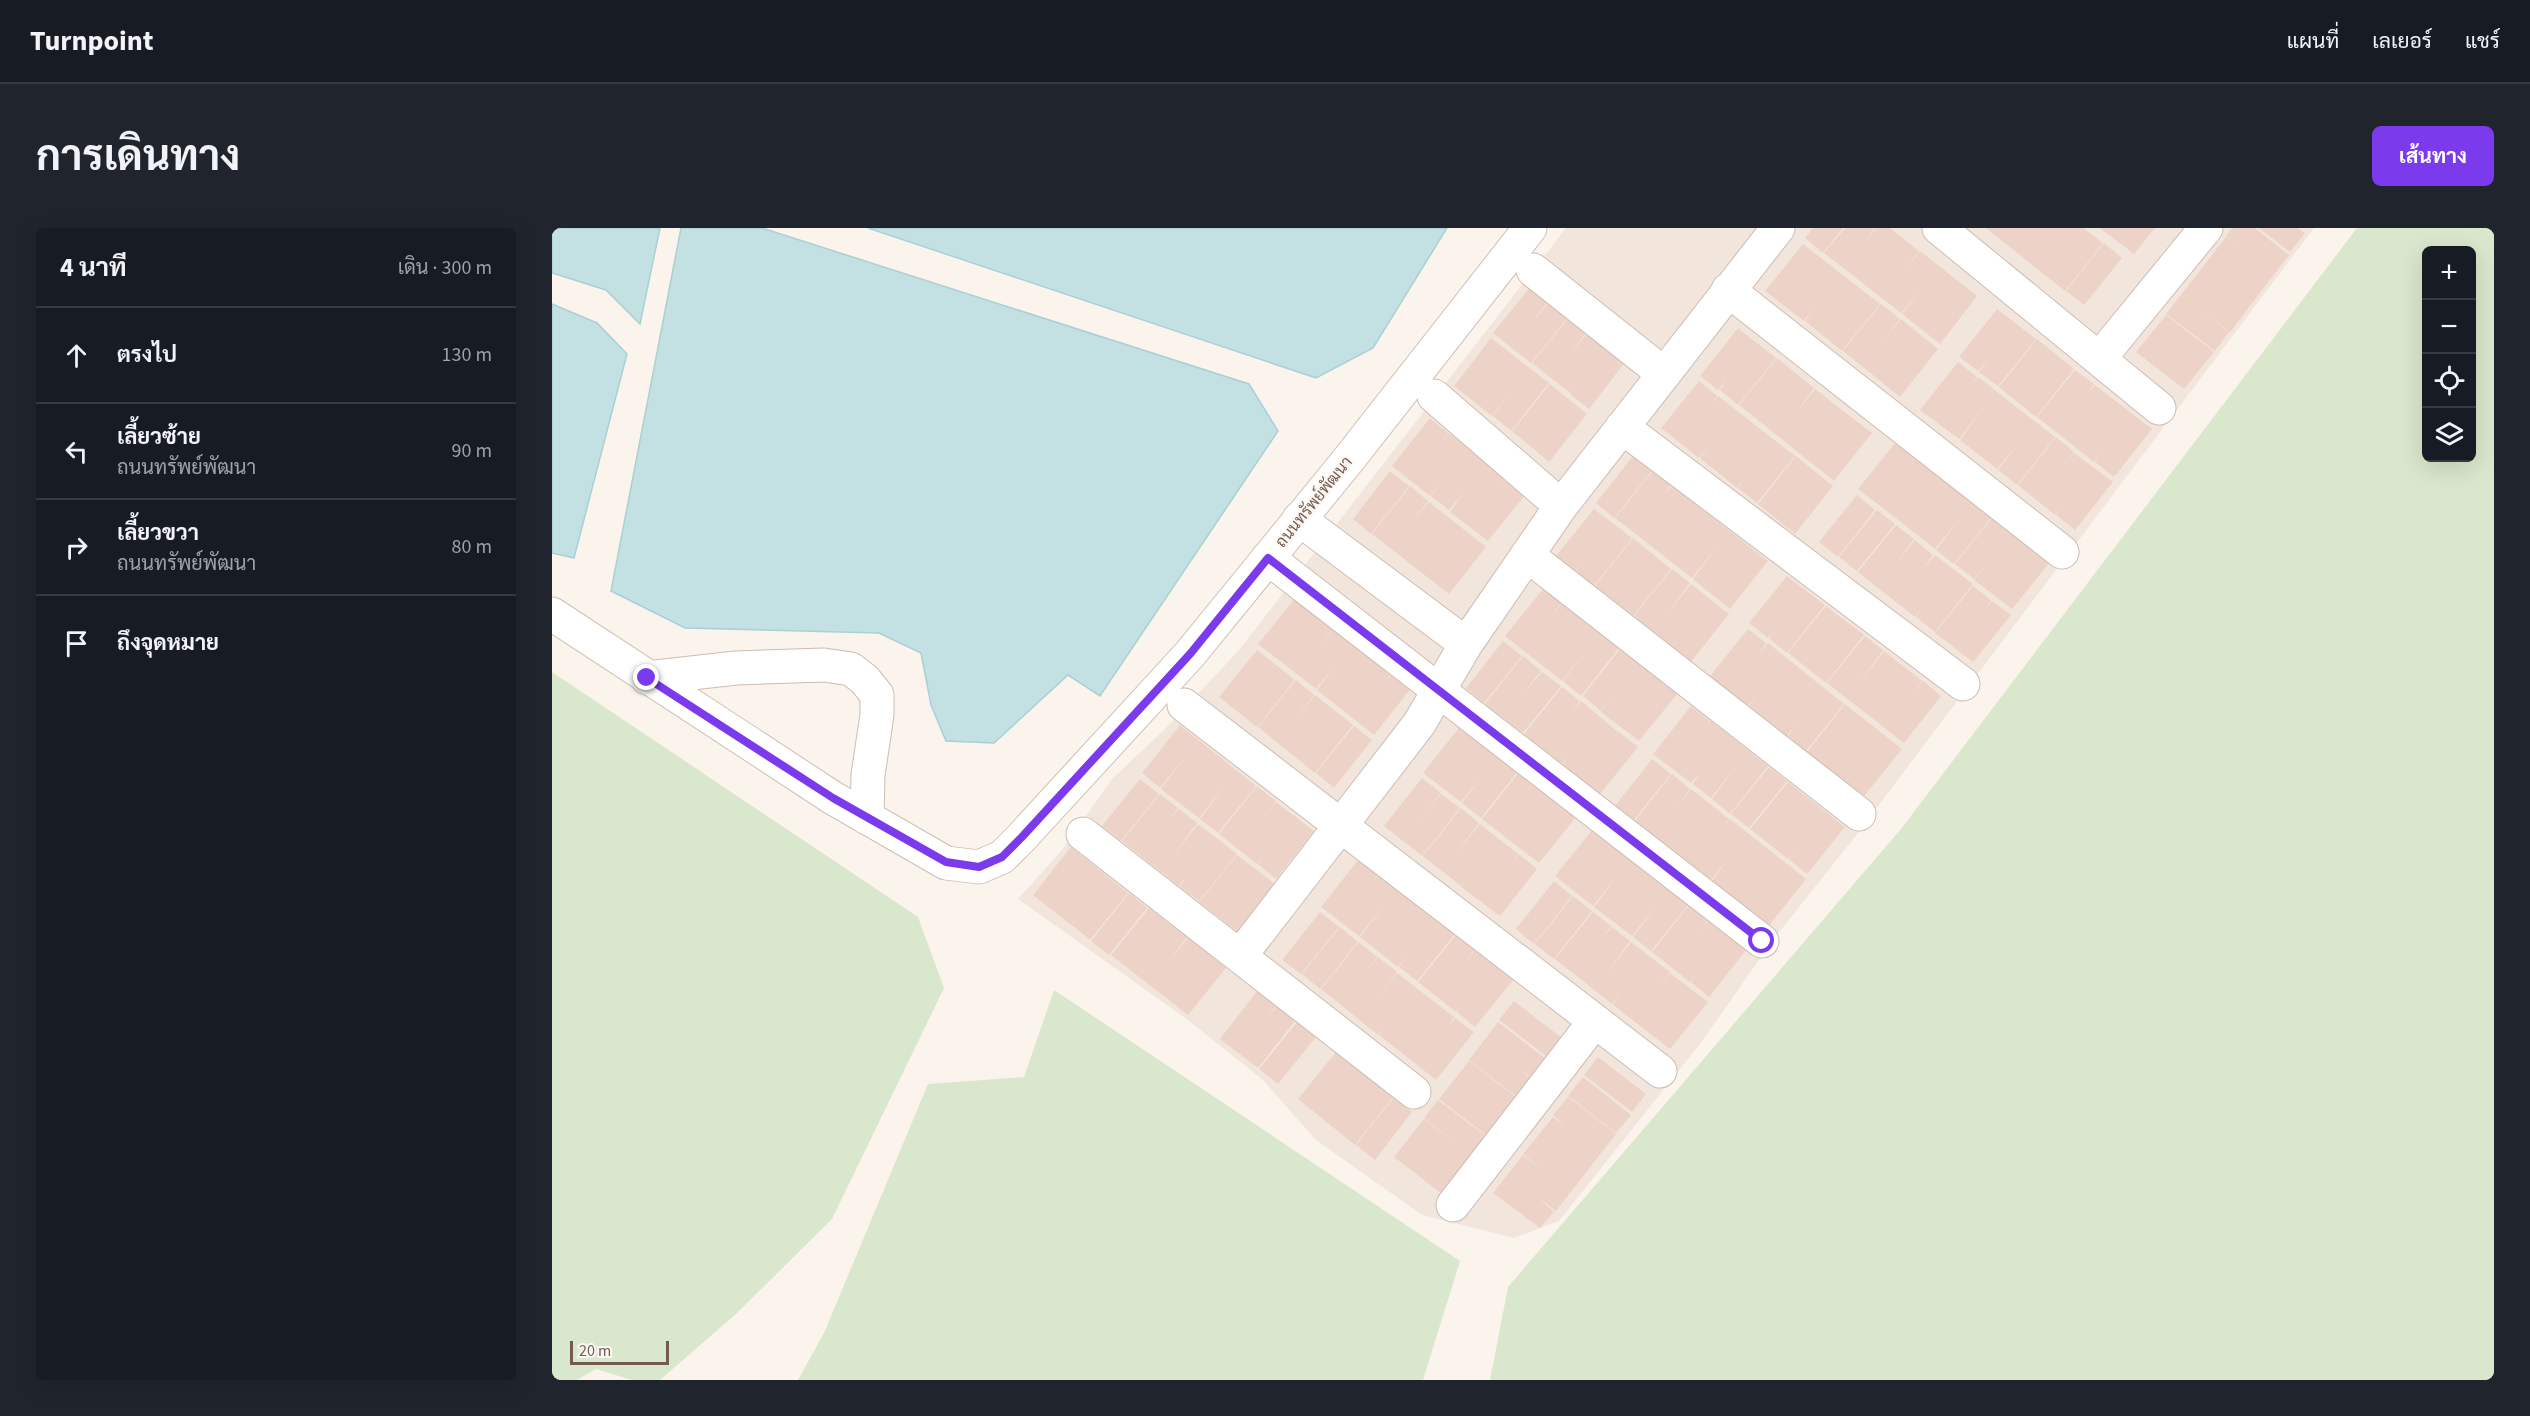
<!DOCTYPE html>
<html lang="th">
<meta charset="utf-8">
<style>
:root{--surface:#171b24;--page:#20242c;--text:#f1f3f6;--muted:#9ea1a6;--line:#363941;--accent:#7c3aed}
body{margin:0;font-family:"Source Sans 3",Sarabun,sans-serif;background:var(--page);color:var(--text)}
.controls{position:absolute;right:18px;top:18px;display:grid;overflow:hidden;border-radius:9px;box-shadow:0 6px 24px #0002}
.controls button{width:54px;height:54px;display:grid;place-items:center;padding:0;border:0;border-bottom:2px solid var(--line);background:var(--surface);color:var(--text);font:30px sans-serif}
.scale{position:absolute;left:18px;bottom:15px;width:99px;box-sizing:border-box;padding-left:6px;border:3px solid #745b52;border-top:0;font-size:16px;line-height:21px;white-space:nowrap;color:#745b52;-webkit-text-stroke:4px #fdf8f3;paint-order:stroke}
.stop{position:absolute;width:18px;height:18px;margin:-14px;border:4px solid #7c3aed;border-radius:50%;background:#fff}
.stop.end{background:#7c3aed;border-color:#fff;box-shadow:0 2px 6px #0008}
.list{margin:0;padding:0;list-style:none}
h2{display:flex;justify-content:space-between;align-items:center;height:78px;margin:0;padding:0 24px;font-size:26px}
h2 small{font-size:20px;font-weight:400;color:var(--muted)}
.list li{display:grid;grid-template-columns:39px 1fr auto;gap:18px;align-items:center;box-sizing:border-box;height:96px;padding:0 24px;border-top:2px solid var(--line)}
.list b{display:block;font-size:22px;white-space:nowrap}
.list p{margin:0;font-size:20px;white-space:nowrap;color:var(--muted)}
.list em{font-size:20px;font-style:normal;color:var(--muted)}
.icon{flex:none;width:33px;height:33px;fill:none;stroke:currentColor;stroke-width:2;stroke-linecap:round;stroke-linejoin:round}
.map{position:relative;flex:none;width:1942px;height:1152px;overflow:hidden;border-radius:9px}
header{display:flex;align-items:center;gap:36px;box-sizing:border-box;height:84px;padding:0 30px;background:var(--surface);border-bottom:2px solid var(--line)}
header strong{font-size:28px}
nav{display:flex;gap:33px;margin-inline-start:auto;font-size:21px}
.intro{display:flex;align-items:center;justify-content:space-between;box-sizing:border-box;height:144px;padding:0 36px}
h1{margin:0;font-size:42px}
.button{padding:15px 27px;border-radius:9px;background:var(--accent);color:#fff;font-size:21px;font-weight:700}
main{display:flex;gap:36px;padding:0 36px}
aside{flex:1;background:var(--surface);border-radius:9px;box-shadow:0 6px 24px #0002}
.map>svg:first-child{display:block}
</style>
<header>
<strong>Turnpoint</strong>
<nav><a>แผนที่</a><a>เลเยอร์</a><a>แชร์</a></nav>
</header>
<div class="intro"><h1>การเดินทาง</h1><a class="button">เส้นทาง</a></div>
<main>
<aside>
<h2>4 นาที<small>เดิน · 300 m</small></h2>
<ul class="list">
<li><svg class="icon" aria-label="ahead" viewBox="0 0 24 24"><path d="M12 20V5M6 11l6-6 6 6"/></svg><div><b>ตรงไป</b></div><em>130 m</em></li>
<li><svg class="icon" aria-label="left" viewBox="0 0 24 24"><path d="M17 20v-9H6M10 6l-5 5 5 5"/></svg><div><b>เลี้ยวซ้าย</b><p>ถนนทรัพย์พัฒนา</p></div><em>90 m</em></li>
<li><svg class="icon" aria-label="right" viewBox="0 0 24 24"><path d="M7 20v-9h11M14 6l5 5-5 5"/></svg><div><b>เลี้ยวขวา</b><p>ถนนทรัพย์พัฒนา</p></div><em>80 m</em></li>
<li><svg class="icon" aria-label="arrive" viewBox="0 0 24 24"><path d="M6 21V4h12l-3 4 3 4H6"/></svg><div><b>ถึงจุดหมาย</b></div></li>
</ul>
</aside>
<div class="map">
<svg width="1942" height="1152" viewBox="0 0 1942 1152">
<rect width="100%" height="100%" fill="#fbf4ed"/>
<path fill="#f2e6dc" d="M1014,0H1762L1302,610L1224,708L1148,816L1007,993L962,1010L870,987L764,912L711,852L637,793L466,671L510,622L560,551L614,500L687,422Z"/>
<path fill="#d9e7cc" fill-rule="evenodd" d="M1805,0H1942V1152H938L956,1059L1349,601ZM1920,22V230H1874V22Z
M0,444L366,689L392,760L280,991L185,1085L108,1152H80L44,1141L25,1152H0Z
M502,762L908,1033L871,1152H246L272,1105L376,856L472,849Z"/>
<path fill="#c3e0e3" stroke="#aad0d3" stroke-width="1.5" d="M0,0H108L88,96L54,62L0,45Z
M129,0H210L697,156L726,203L548,468L516,447L442,515L394,513L379,477L369,425L327,405L133,400L59,363Z
M316,0H895L821,120L764,150Z
M0,76L45,95L75,126L22,330L0,325Z"/>
<path fill="#edd3c7" d="M1261,0H1291L1271,25L1253,10Z
M1293,0H1323L1310,17L1324,0H1338L1367,23L1349,48L1368,23L1425,68L1388,116L1350,86L1369,61L1349,85L1272,25Z
M1434,0H1531L1551,15L1513,63Z
M1548,0H1603L1582,26Z
M1680,0H1703L1737,27L1678,104L1641,76L1677,104L1663,123L1614,86L1674,9L1686,18L1674,8Z
M1707,0H1746L1753,5L1738,24Z
M1552,15L1570,30L1532,77L1514,63Z
M1251,16L1328,76L1290,123L1253,93L1263,78L1252,93L1213,63Z
M979,58L997,72L978,97L998,73L1017,88L979,135L941,105Z
M1329,76L1348,91L1325,121L1349,91L1386,121L1348,169L1291,123Z
M1445,81L1484,111L1446,158L1427,144L1438,129L1426,143L1407,129Z
M1614,87L1662,124L1632,161L1584,124Z
M1018,88L1036,102L1017,127L1037,103L1074,133L1037,181L1018,166L1026,155L1018,165L980,135Z
M1186,100L1224,130L1186,177L1168,162L1174,152L1166,162L1148,148Z
M939,110L997,155L959,203L941,188L959,163L940,188L902,158Z
M1485,111L1522,141L1484,189L1447,159Z
M1225,130L1262,160L1244,185L1263,161L1320,205L1282,253L1187,177Z
M1406,134L1425,149L1418,159L1426,149L1503,209L1465,257L1446,242L1465,217L1445,241L1408,212L1434,176L1407,211L1368,182Z
M1523,142L1542,156L1535,166L1543,157L1600,201L1562,249L1543,234L1553,221L1542,234L1485,189Z
M1147,153L1165,168L1158,178L1166,168L1243,228L1205,275L1186,260L1193,250L1185,260L1148,230L1159,215L1147,230L1109,200Z
M998,156L1035,186L997,234L960,203Z
M878,190L896,205L889,215L897,205L954,251L948,259L955,251L974,266L936,313L898,284L913,263L897,282L879,268L890,253L878,268L840,238Z
M1504,209L1522,224L1507,245L1522,225L1561,254L1523,302L1504,287L1510,279L1503,287L1466,257Z
M1344,214L1363,229L1356,238L1364,229L1440,289L1402,336L1384,322L1411,286L1383,321L1345,291L1364,266L1345,291L1306,261Z
M1081,228L1100,243L1062,290L1044,275Z
M1244,228L1281,258L1243,306L1206,276Z
M838,243L857,258L819,306L801,291Z
M1101,243L1119,257L1112,267L1120,258L1216,333L1178,381L1141,351L1168,315L1140,350L1063,290Z
M858,258L876,273L861,293L877,274L934,319L897,366L820,306Z
M1305,267L1323,282L1286,329L1267,314Z
M1042,281L1080,310L1042,358L1024,343L1031,333L1023,343L1004,328Z
M1325,282L1343,296L1305,343L1287,329Z
M1441,289L1498,334L1460,381L1422,352L1437,332L1422,351L1403,336Z
M1344,297L1362,311L1344,336L1363,312L1381,327L1371,342L1383,327L1421,356L1383,404L1364,389L1371,380L1363,389L1306,344Z
M1081,310L1119,341L1081,388L1043,358Z
M1120,341L1138,355L1113,388L1139,356L1177,386L1139,434L1120,419L1129,409L1120,418L1082,388Z
M1235,348L1273,377L1235,425L1217,410L1224,400L1216,410L1197,395Z
M1421,358L1439,372L1434,381L1440,373L1459,387L1421,434L1383,405Z
M991,361L1009,375L998,390L1010,375L1067,420L1029,468L1011,453L1038,418L1010,453L953,408Z
M744,369L782,399L763,424L783,399L840,444L833,454L841,445L860,459L822,507L765,462L783,437L764,461L706,416Z
M1274,378L1312,407L1274,455L1236,425Z
M1196,401L1214,415L1208,425L1216,415L1292,476L1254,523L1236,508L1247,493L1235,508L1197,478L1208,463L1196,478L1158,448Z
M1313,408L1331,422L1305,458L1332,423L1370,453L1360,467L1371,453L1389,468L1352,515L1275,455Z
M951,413L970,428L932,475L914,460Z
M1068,421L1125,466L1087,513L1049,484L1064,463L1049,483L1031,468Z
M705,422L743,452L705,499L667,469Z
M971,428L989,443L970,467L990,444L1009,458L971,505L933,476Z
M744,452L762,467L739,497L763,467L801,497L763,545L706,499Z
M1010,459L1028,473L1015,490L1029,473L1066,504L1060,512L1067,504L1086,519L1048,566L1010,537L1020,523L1010,536L972,506Z
M1293,476L1350,521L1312,568L1294,554L1301,544L1293,554L1255,524Z
M1139,478L1158,493L1151,503L1159,493L1216,538L1178,586L1160,571L1187,535L1159,570L1141,556L1147,546L1139,555L1101,526Z
M628,497L704,558L666,605L648,591L675,555L647,590L609,561L636,525L608,560L590,545Z
M909,497L967,542L929,590L910,575L929,550L909,574L871,545Z
M802,498L820,512L782,560L764,545Z
M1100,531L1119,546L1081,593L1062,579Z
M1217,539L1235,553L1197,600L1179,586Z
M968,543L1025,588L987,635L930,591Z
M1120,546L1138,561L1119,586L1139,561L1177,591L1170,601L1178,591L1254,651L1216,699L1159,654L1176,631L1158,653L1082,594Z
M870,550L889,565L861,600L889,566L908,580L870,628L832,598Z
M588,551L607,566L569,613L550,598Z
M1236,554L1293,599L1255,646L1237,631L1244,621L1236,631L1198,601Z
M705,558L724,573L708,593L724,574L762,603L724,651L706,636L711,628L705,636L667,606Z
M608,566L626,580L619,590L627,581L645,595L619,631L646,596L685,626L647,673L628,659L634,649L627,658L570,613Z
M909,580L927,595L902,628L928,596L966,626L959,636L967,626L985,641L948,688L909,659L917,648L909,658L871,628Z
M1041,601L1059,615L1053,625L1060,615L1137,676L1099,723L1081,709L1108,673L1080,708L1042,679L1069,643L1041,678L1003,648Z
M519,619L576,665L538,712L520,697L527,687L519,697L481,667Z
M685,627L723,656L685,703L647,674Z
M807,631L826,646L819,656L827,646L903,706L865,753L847,739L858,724L846,739L808,709L835,674L807,708L769,679Z
M1002,653L1020,668L982,716L964,701Z
M577,665L595,680L557,727L539,713Z
M1021,668L1040,683L1002,731L983,716Z
M1138,676L1157,691L1141,711L1157,692L1195,721L1157,769L1139,754L1144,746L1138,754L1100,724Z
M597,680L635,709L616,734L636,710L674,740L636,787L559,727Z
M768,684L787,699L749,746L730,732Z
M1041,684L1059,698L1052,708L1060,699L1078,713L1052,749L1079,714L1118,744L1102,764L1118,745L1156,774L1118,821L1061,777L1067,767L1060,776L1003,731Z
M788,699L806,714L768,761L750,746Z
M904,707L923,721L907,742L923,722L961,752L923,799L905,784L910,776L904,784L866,754Z
M807,714L825,729L814,744L826,729L845,744L818,779L845,745L902,789L896,800L903,790L922,804L884,852L827,807L834,798L826,807L769,761Z
M705,763L724,778L714,791L725,778L743,793L706,840L668,811Z
M962,773L1010,810L995,829L947,792Z
M745,794L764,809L726,856L707,841Z
M946,794L994,831L980,850L967,841L979,851L965,869L917,832Z
M784,824L841,869L803,917L746,871Z
M1046,829L1094,866L1080,884L1032,847Z
M917,833L965,870L935,908L887,871Z
M1031,849L1079,887L1064,905L1016,868Z
M842,869L860,884L823,932L804,917Z
M1016,869L1064,906L1004,983L987,970L1002,984L988,1000L941,965L971,927L997,947L971,926L1001,889L1013,898L1001,887Z
M886,872L935,909L890,966L842,929L872,891L910,921L872,890Z"/>
<g fill="none" stroke-linecap="round" stroke-linejoin="round">
<g stroke="#ccbcb3" stroke-width="35">
<path id="street" d="M1387,0L1607,180
M981,42L1112,146
M1176,62L1510,324
M1547,131L1654,0
M882,168L1009,278
M1070,199L1411,456
M747,291L914,416
M975,327L1307,586
M716,330L1210,713
M95,450L184,440L272,437L299,441L313,452L325,467V487L316,547L315,590
M632,477L1108,843
M531,606L862,864
M688,728L867,496L914,416L1009,278L1226,0
M901,977L1043,793"/>
</g>
<g stroke="#d1beb4" stroke-width="35">
<path id="secondary" d="M0,386L281,570L394,635L427,639L450,629L469,610L638,426L797,231L978,0"/>
</g>
<use href="#street" stroke="#fff" stroke-width="33"/>
<use href="#secondary" stroke="#fff" stroke-width="33"/>
</g>
<g fill="none" stroke-linecap="round" stroke-linejoin="round">
<path stroke="#7c3aed" stroke-width="8" d="M95,450L281,570L394,634L427,639L450,629L469,610L638,426L716,330L1210,713"/>
</g>
<g text-anchor="middle" dominant-baseline="central" stroke-width="4.5" stroke-linejoin="round" paint-order="stroke">
<g font-size="16" fill="#745b52" stroke="#fdf8f3">
<text transform="translate(762 274) rotate(-51)">ถนนทรัพย์พัฒนา</text>
</g>
</g>
</svg>
<div class="controls">
<button>+</button>
<button>−</button>
<button><svg class="icon" aria-label="locate" viewBox="0 0 24 24"><circle cx="12" cy="12" r="6"/><path d="M12 2v4M12 18v4M2 12h4M18 12h4"/></svg></button>
<button><svg class="icon" aria-label="layers" viewBox="0 0 24 24"><path d="M12 4l9 5-9 5-9-5zM3 14l9 5 9-5"/></svg></button>
</div>
<div class="scale">20 m</div>
<div class="stop" style="left:1210px;top:713px"></div>
<div class="stop end" style="left:95px;top:450px"></div>
</div>
</main>
